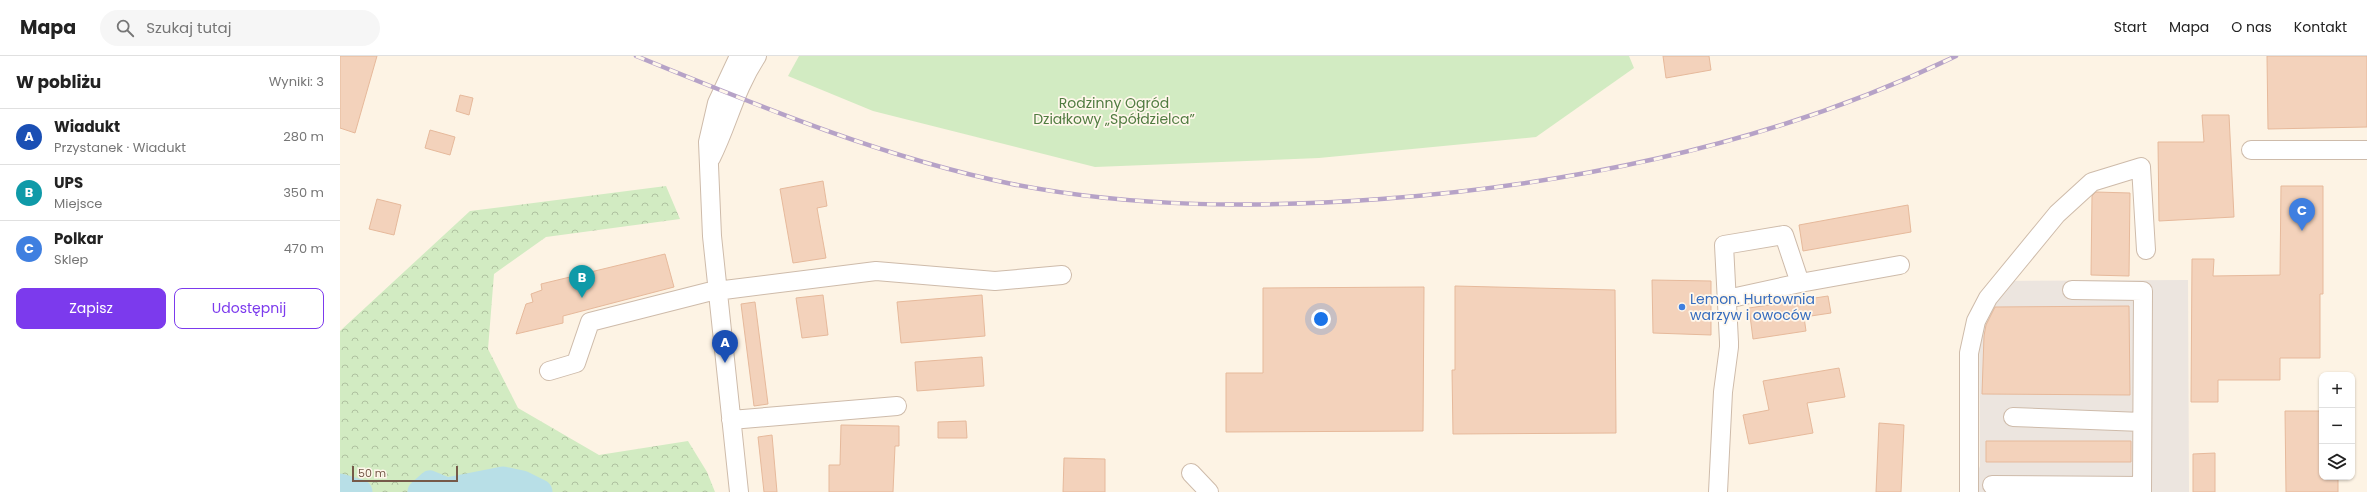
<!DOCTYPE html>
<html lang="pl">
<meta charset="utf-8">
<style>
:root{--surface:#fff;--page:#f6f6f6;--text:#222;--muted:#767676;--line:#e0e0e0;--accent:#7c3aed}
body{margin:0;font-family:Poppins,sans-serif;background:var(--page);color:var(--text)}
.controls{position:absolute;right:12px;bottom:12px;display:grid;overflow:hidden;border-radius:8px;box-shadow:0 1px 3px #0004}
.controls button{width:36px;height:36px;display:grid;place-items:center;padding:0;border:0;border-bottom:1px solid var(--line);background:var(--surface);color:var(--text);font:20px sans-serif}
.scale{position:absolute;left:12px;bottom:10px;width:106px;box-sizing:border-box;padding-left:4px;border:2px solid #765a49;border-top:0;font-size:11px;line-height:14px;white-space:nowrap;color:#765a49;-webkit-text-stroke:3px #fff7eb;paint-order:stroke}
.you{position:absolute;left:981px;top:263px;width:14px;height:14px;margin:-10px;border:3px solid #fff;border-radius:50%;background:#1a73e8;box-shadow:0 0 0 6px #1a73e833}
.badge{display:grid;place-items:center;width:26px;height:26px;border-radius:50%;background:var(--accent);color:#fff;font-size:13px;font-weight:700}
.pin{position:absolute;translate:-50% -33px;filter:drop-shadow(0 1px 2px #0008)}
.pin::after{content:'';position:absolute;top:21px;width:14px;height:12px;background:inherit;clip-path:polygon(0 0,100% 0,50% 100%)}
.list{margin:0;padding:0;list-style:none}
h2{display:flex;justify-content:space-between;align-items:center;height:52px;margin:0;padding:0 16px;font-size:17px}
h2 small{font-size:13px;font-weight:400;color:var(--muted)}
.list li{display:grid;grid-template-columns:26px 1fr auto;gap:12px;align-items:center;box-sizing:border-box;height:56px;padding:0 16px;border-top:1px solid var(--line)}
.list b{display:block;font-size:15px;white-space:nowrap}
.list p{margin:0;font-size:13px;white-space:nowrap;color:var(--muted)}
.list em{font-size:13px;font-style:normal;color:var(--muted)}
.actions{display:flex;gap:8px;padding:12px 16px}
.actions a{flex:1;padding:9px 0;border:1px solid var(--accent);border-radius:8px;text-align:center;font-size:14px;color:var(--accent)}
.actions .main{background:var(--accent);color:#fff}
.icon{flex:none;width:22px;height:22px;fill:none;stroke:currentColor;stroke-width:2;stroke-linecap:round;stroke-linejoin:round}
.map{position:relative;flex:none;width:2027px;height:436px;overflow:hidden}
header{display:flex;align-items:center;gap:24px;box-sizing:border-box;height:56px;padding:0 20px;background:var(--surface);border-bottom:1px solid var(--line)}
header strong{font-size:19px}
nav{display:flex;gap:22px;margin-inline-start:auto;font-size:14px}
.search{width:280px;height:36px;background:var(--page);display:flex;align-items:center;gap:10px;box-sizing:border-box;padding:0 14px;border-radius:22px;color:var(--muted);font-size:15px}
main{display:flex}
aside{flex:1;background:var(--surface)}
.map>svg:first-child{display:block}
</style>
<header>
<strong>Mapa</strong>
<div class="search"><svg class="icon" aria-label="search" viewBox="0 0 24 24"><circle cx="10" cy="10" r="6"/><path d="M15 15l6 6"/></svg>Szukaj tutaj</div>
<nav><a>Start</a><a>Mapa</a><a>O nas</a><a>Kontakt</a></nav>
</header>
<main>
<aside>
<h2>W pobliżu<small>Wyniki: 3</small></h2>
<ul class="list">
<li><span class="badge" style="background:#1a4fb4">A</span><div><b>Wiadukt</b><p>Przystanek · Wiadukt</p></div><em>280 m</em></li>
<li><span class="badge" style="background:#0f9aa8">B</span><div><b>UPS</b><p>Miejsce</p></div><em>350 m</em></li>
<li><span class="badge" style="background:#3f7fe0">C</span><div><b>Polkar</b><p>Sklep</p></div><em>470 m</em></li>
</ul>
<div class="actions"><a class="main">Zapisz</a><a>Udostępnij</a></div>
</aside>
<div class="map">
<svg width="2027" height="436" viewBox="0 0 2027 436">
<defs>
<pattern id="forest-crowns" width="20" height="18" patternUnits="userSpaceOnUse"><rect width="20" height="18" fill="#d2ebc2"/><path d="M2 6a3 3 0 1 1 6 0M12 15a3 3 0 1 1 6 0" fill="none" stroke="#afc1a0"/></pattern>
</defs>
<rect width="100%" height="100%" fill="#fdf3e4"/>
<path fill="#ece5df" d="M1848,224L1849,436H1635V423L1640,410L1639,242L1652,225Z"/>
<path fill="#d2ebc2" d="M459,0H1289L1294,12L1196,81L979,102L755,111L533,55L448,20Z"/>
<path fill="url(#forest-crowns)" d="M326,130L340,163L206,181L154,218L148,293L178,352L259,399L348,385L367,416L375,436H0V275L130,155Z"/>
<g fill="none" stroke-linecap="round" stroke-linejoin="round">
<path stroke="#b8dfe7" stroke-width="25" d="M0,430L20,436
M80,436L90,427L107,434L163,423L182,427L200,436"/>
</g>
<path fill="#f3d2bb" stroke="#e6b99b" d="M0,0H37L15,77L0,72Z
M1323,0H1369L1371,14L1326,22Z
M1927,0H2027V71L1928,73Z
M120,39L133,42L129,59L116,55Z
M1862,59H1889L1894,161L1819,165L1818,86H1864Z
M90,74L115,81L110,99L85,92Z
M483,125L487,150L477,152L486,202L453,207L440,133Z
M1941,130H1983V238H1980V302H1940V324H1878V346H1851L1852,203H1874L1873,220L1940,219Z
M1756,136L1790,137L1789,220L1751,219L1752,140Z
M37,143L61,149L54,179L29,173Z
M1568,149L1571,176L1463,195L1459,169Z
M325,198L334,231L223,260V267L176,278L186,248L193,246L191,238L202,234L201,228Z
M1312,224L1371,225V279L1313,277Z
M1115,230L1275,234L1276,377L1113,378L1112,314H1115Z
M1084,231L1083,375L886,376V317H923V232Z
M483,239L488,279L462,282L456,242Z
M642,239L645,280L561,287L557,246Z
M1488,240L1491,257L1464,261L1466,275L1413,283L1409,252Z
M415,246L428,348L414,350L401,248Z
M1789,250L1790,339L1642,338L1644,280L1646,269L1655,251Z
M642,301L644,330L577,335L575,306Z
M1499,312L1505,341L1467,347L1473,377L1409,388L1403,359L1429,354L1423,325Z
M1945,355H1982V421H1998V436H1946Z
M626,365L627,382H598V366Z
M1539,367L1564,369L1561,436H1536Z
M501,369L559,370V390H555L553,436H489V409H500Z
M432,379L437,436H424L418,381Z
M1646,385H1791V406H1646Z
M1875,397V436H1853V398Z
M724,402L765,403V436H723Z"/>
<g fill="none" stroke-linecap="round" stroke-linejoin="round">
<g stroke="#cebbaa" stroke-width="20">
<path id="minor" d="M1911,94H2027
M371,102C389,66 394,35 417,0
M1460,227L1560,209
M1732,234L1803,235L1802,436
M209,315L236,307L250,266L368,236L536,215L655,225L722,219
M1673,361L1802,366
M391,364L557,350
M851,417L869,436
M1652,429L1802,430
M399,436L372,180L368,86L377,47L399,0
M1378,436L1383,336L1389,291V286L1384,189L1444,179L1460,227L1387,243
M1629,436V297L1636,265L1648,242L1717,158L1752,126L1801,111L1806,194"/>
</g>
<use href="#minor" stroke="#fff" stroke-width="18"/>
<g stroke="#b6a2c7" stroke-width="4.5">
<path id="rail" d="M296,0C419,50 541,101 672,128C794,152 917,152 1041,143C1239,128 1436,87 1616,0"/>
</g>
<use href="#rail" stroke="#fff7eb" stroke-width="3" stroke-dasharray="9" stroke-linecap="butt"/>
</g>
<circle fill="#3f7fe0" stroke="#fff7eb" stroke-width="1.5" cx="1342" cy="251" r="4"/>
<g text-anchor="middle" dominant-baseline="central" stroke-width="3.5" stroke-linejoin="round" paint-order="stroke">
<g font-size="14" fill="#517c41" stroke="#fff7eb">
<text x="774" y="47">Rodzinny Ogród<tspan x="774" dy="16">Działkowy „Spółdzielca”</tspan></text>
</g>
<g font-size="14" fill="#366cbe" stroke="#fff7eb" text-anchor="start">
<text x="1350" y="243">Lemon. Hurtownia<tspan x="1350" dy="16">warzyw i owoców</tspan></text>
</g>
</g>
</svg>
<div class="controls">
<button>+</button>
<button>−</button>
<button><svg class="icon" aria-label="layers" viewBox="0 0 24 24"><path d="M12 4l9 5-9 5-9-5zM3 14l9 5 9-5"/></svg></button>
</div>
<div class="scale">50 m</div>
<div class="you"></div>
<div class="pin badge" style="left:385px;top:307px;background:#1a4fb4">A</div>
<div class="pin badge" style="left:242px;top:242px;background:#0f9aa8">B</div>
<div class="pin badge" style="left:1962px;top:175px;background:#3f7fe0">C</div>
</div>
</main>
